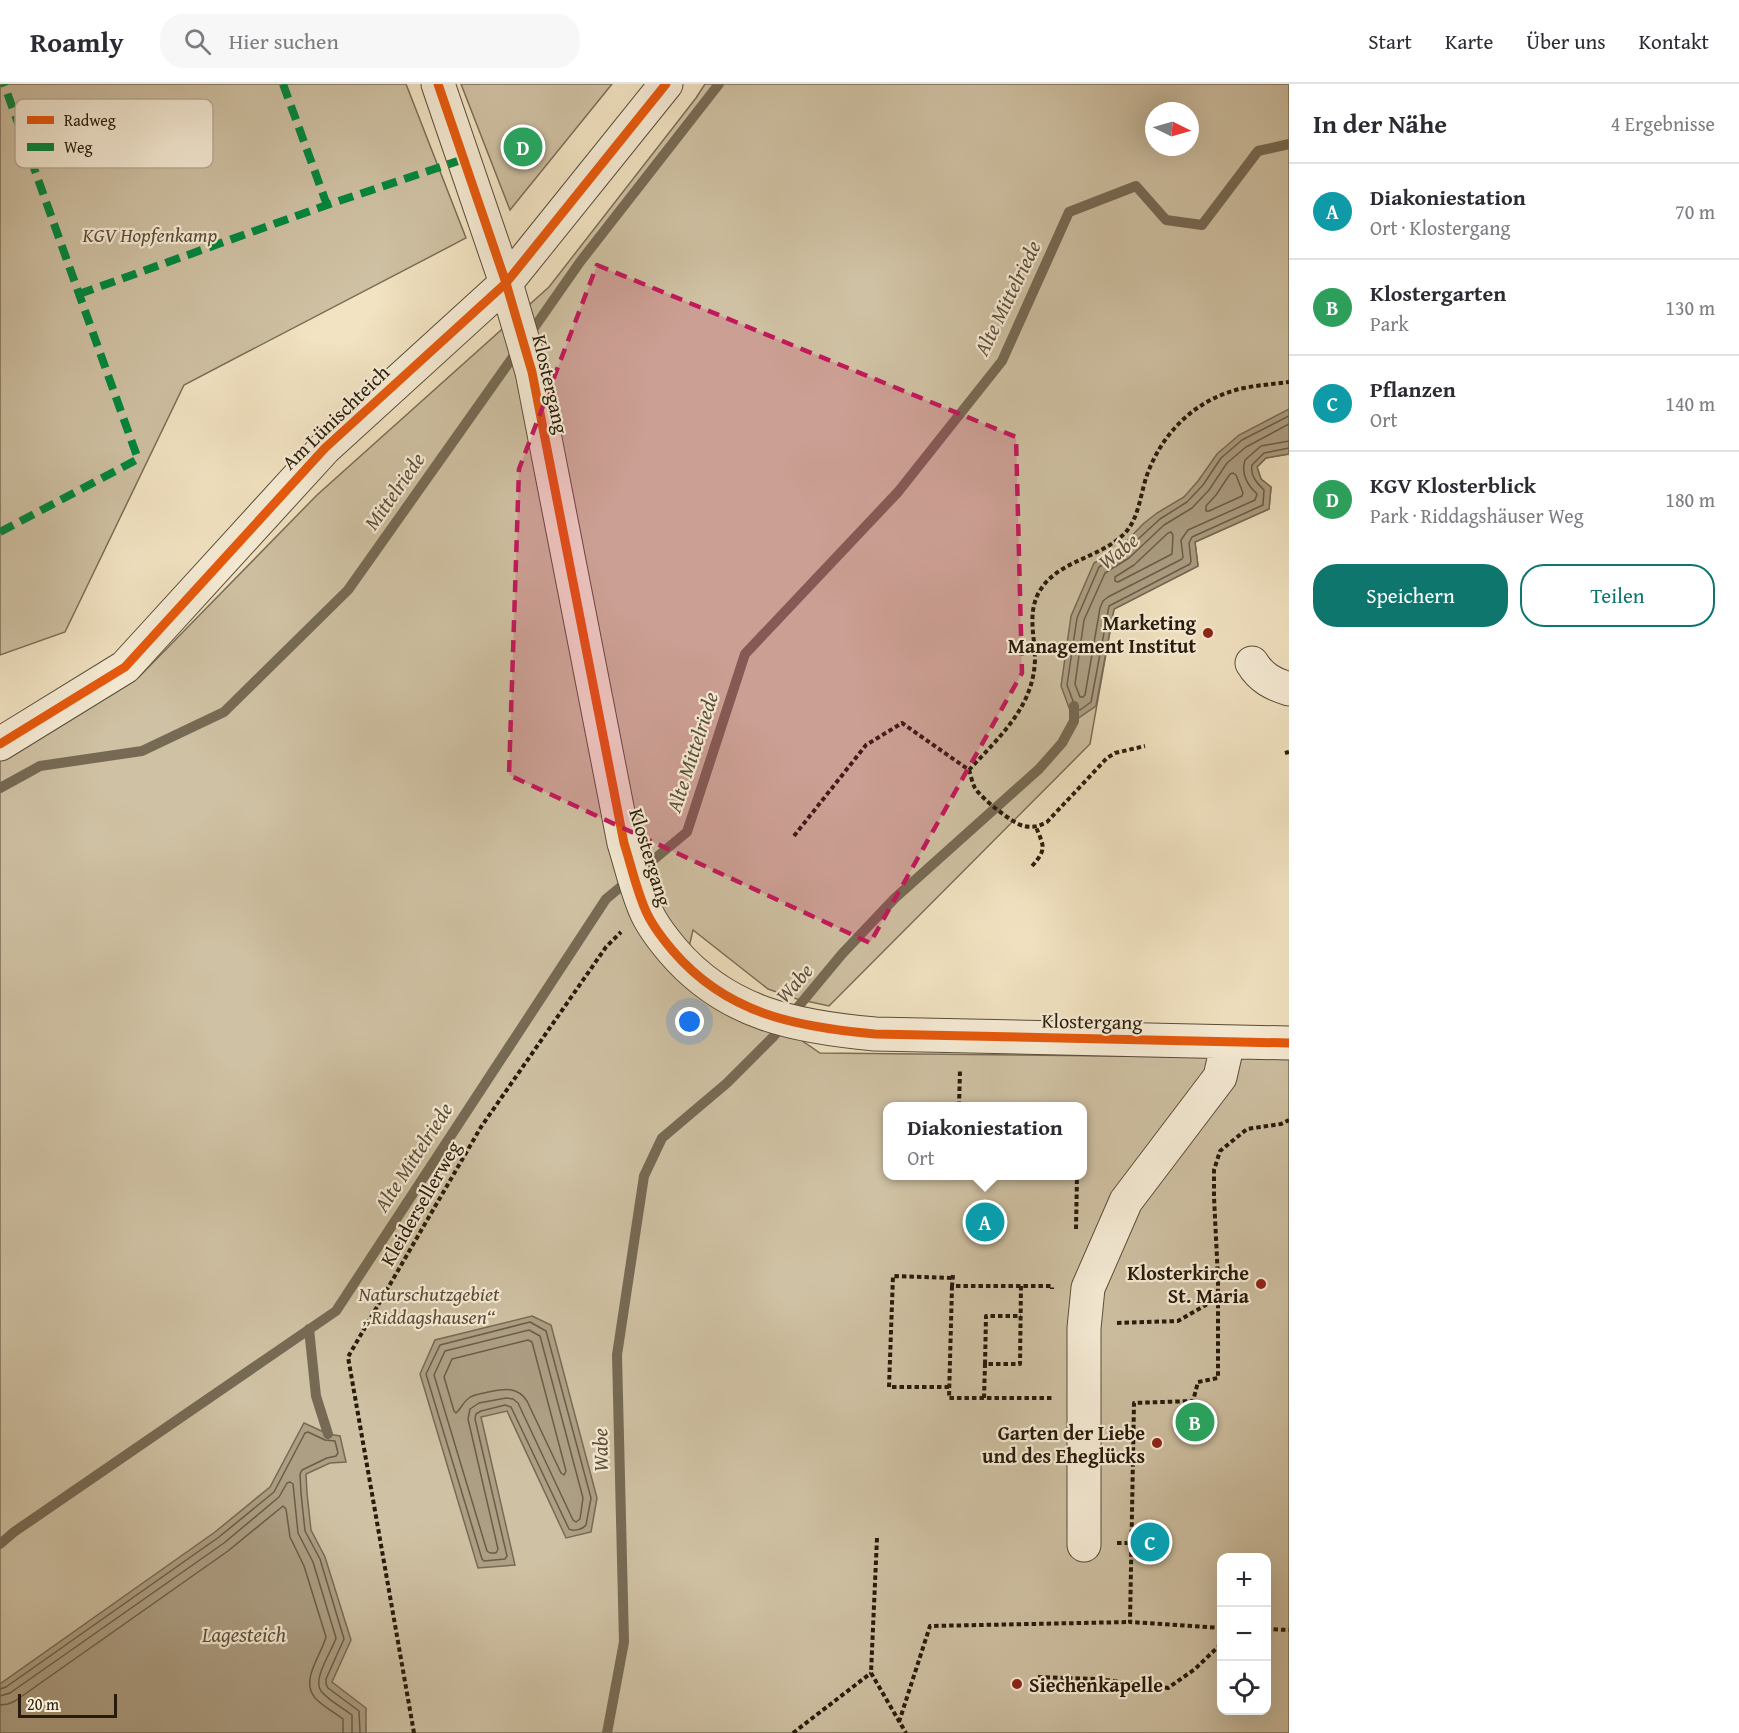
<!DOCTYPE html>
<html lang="de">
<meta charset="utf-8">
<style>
:root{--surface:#fff;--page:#f7f7f7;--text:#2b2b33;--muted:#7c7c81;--line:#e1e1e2;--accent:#0f766e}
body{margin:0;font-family:"Gentium Book Plus",serif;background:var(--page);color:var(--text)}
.controls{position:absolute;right:18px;bottom:18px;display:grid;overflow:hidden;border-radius:12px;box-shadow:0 6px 24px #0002}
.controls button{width:54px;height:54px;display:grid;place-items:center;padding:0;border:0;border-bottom:2px solid var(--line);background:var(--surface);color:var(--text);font:30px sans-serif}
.compass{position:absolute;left:1145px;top:18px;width:54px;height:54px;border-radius:50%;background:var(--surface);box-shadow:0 6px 24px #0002;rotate:95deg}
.scale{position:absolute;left:18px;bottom:15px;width:99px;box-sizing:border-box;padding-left:6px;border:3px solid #271b0b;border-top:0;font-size:16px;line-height:21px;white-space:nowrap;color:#271b0b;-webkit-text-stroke:4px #f7edd7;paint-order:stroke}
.you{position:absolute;left:690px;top:938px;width:21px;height:21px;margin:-15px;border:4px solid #fff;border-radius:50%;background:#1a73e8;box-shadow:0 0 0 9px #1a73e833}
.badge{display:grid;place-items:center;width:39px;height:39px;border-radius:50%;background:var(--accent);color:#fff;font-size:20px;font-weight:700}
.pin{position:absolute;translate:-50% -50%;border:3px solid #fff;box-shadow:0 2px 6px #0006}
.popup{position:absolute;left:883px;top:1018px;width:204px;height:78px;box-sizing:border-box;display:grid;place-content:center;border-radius:12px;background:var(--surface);filter:drop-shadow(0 2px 4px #0005);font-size:20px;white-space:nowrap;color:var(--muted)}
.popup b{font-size:22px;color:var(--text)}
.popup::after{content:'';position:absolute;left:50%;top:100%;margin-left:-12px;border:12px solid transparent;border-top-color:var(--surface)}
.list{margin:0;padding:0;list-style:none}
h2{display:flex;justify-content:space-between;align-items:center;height:78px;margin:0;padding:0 24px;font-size:26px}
h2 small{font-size:20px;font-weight:400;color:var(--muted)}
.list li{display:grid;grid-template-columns:39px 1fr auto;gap:18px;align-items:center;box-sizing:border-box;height:96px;padding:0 24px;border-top:2px solid var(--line)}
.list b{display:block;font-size:22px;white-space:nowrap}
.list p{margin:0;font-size:20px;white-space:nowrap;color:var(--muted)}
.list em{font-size:20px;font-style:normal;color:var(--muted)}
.actions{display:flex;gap:12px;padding:18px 24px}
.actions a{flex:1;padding:14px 0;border:2px solid var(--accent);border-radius:24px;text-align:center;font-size:21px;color:var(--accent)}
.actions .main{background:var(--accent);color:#fff}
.icon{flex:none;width:33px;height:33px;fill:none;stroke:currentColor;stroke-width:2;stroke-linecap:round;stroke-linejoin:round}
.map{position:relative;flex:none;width:1289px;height:1649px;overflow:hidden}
header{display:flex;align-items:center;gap:36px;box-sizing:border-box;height:84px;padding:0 30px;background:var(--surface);border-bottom:2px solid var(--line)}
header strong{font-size:28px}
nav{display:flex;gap:33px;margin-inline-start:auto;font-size:21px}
.search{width:420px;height:54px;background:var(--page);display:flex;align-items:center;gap:15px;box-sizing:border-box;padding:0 21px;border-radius:24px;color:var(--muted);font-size:22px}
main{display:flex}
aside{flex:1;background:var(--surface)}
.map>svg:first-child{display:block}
</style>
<header>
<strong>Roamly</strong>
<div class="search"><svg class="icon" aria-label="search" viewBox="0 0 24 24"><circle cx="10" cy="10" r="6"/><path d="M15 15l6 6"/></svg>Hier suchen</div>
<nav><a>Start</a><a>Karte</a><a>Über uns</a><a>Kontakt</a></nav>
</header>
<main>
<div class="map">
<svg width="1289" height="1649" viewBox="0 0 1289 1649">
<rect width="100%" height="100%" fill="#f2e3c2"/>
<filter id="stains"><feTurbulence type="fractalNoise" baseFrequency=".00333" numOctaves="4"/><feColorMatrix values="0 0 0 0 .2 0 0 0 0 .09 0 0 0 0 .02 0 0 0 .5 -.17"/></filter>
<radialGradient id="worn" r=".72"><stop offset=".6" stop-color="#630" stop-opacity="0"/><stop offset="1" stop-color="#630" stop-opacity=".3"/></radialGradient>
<path fill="#cfc1a3" stroke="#7b6e57" stroke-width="1.5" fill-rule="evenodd" d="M0,0H406L466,154L184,301L65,548L0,571Z
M461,0H612L510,126Z
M705,0H1289V370L1266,374L1257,383L1261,395L1271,403L1269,425L1195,458L1198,482L1114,525L1090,660L829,922L797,915L768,905L693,846L689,863L692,881L820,969L1289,974V1649H0V670L139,593L317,411L549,203L696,14ZM1154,27H1190V63H1154ZM888,1022H1082V1092H888ZM1222,1474H1266V1626H1222Z"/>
<path fill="#ad9f84" stroke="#776a54" stroke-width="1.5" d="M1289,325V370L1266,374L1257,383L1261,395L1271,403L1269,425L1195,458L1198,482L1114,525L1096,622L1074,637L1061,602L1071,532L1094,479L1120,464L1143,440L1157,429L1184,413L1198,397L1217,370L1239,351Z
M532,1232L551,1241L597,1414L591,1448L566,1454L507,1327L481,1333L515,1481L478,1484L420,1290L435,1256Z
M304,1339L328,1350L340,1352L346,1378L330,1379L306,1390L307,1409L311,1446L325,1473L351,1556L332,1598L366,1624V1649H0V1600L215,1448L270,1403Z"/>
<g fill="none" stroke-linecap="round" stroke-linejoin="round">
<path stroke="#6a5d48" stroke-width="1.5" d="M1289,332L1242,356L1221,374L1203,401L1187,418L1160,435L1124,468L1099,483L1077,534L1067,601L1076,625L1080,626L1091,618L1109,522L1190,480L1191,477L1189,459L1192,453L1263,421L1264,406C1257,399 1250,392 1252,381L1264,369L1289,364
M1289,340L1246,363L1227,379L1209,406L1192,424L1164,441L1129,474L1105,489L1084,536L1075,600L1080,613H1083L1085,611L1100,524L1103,517L1108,513L1182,475L1183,473L1181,456L1188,446L1255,416L1257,410C1247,401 1241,389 1245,376L1261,362L1289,357
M1233,389L1236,391L1243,409L1242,412L1209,427H1206V422L1216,411L1230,390Z
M1168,449L1171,448L1173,451L1172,470L1118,498L1115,497V493L1134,481Z
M530,1238L546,1247L591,1414L586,1441C583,1445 573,1448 569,1445L511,1323L505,1321L481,1327L476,1330L475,1335L507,1472L505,1475L484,1477L482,1475L426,1290L440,1261Z
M529,1246L540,1252L583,1414L580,1435L576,1438L573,1436L518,1319L513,1315L506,1314L479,1319L470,1325L468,1335L498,1465L496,1469H490L487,1467L434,1291L445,1267Z
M528,1256L532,1258L566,1387L564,1391L561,1389L527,1317C517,1302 504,1305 488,1308C481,1310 474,1310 469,1314C463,1318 461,1325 456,1329L454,1327L444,1293L452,1275Z
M0,1605L6,1603L219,1453L274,1408L305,1349L308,1348L325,1356L335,1357L338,1369L336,1372L327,1374L302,1386L300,1390L301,1409L305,1447L320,1475L344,1555L326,1595V1600L328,1604L359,1627L360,1649
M0,1612L10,1609L224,1459L279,1413L287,1399L290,1398L293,1400L298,1449L313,1478L336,1554C332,1567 312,1595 321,1607C329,1617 342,1623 352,1631V1649
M0,1621L8,1620L15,1617L228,1467L283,1422L286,1425L290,1453L304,1482L326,1553C321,1572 299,1597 316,1615C324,1623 334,1628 343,1635V1649"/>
<path stroke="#776a54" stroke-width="10" d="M529,251L580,178L719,0
M0,704L40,682L142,667L224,628L348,506L520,263
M309,1245L316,1312L328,1350
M0,1460L14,1448L336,1227L606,815L687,748L745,570L898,408L1002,277L1069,128L1136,102L1166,136L1202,141L1258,67L1289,60
M607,1649L624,1558L617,1271L644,1092L662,1054L727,999L773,953L842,870L895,814L1039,685L1062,659L1074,637V622"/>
<g stroke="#5a4d39" stroke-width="35">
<path id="minor" d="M438,0L506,199L532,288L624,759C631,781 636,804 645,825C651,840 662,854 673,867C727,930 796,943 875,950L1289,959
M1252,579C1261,594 1273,600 1289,605
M0,660L125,583L325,364L506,199L666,0
M1084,1461V1244L1088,1204L1126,1117L1220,993L1228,958"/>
</g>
<path stroke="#271b0b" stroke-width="4" stroke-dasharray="4.5 3" stroke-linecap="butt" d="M1285,669L1289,668
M969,686C971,691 972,699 975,704C981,714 1013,740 1024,742C1034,744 1039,742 1047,738L1107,674L1115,669L1145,662
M794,752L866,661L902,639L969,686C999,653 1034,623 1035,575C1035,554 1028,533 1037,512C1054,476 1098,476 1124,450C1139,435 1140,411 1147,391C1163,347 1197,314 1244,304C1259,301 1274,300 1289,298
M1032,782C1047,765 1044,763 1036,743
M959,1022L960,986
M1076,1145L1077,1092
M953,1191L952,1202H1052V1205
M952,1202L949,1314H1052
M1117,1239L1178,1237L1218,1214
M985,1280L986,1232H1021
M949,1303H889L893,1192L953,1194
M984,1314L985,1280H1020L1021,1202
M877,1454L871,1589L906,1649
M1117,1459H1131
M1222,1544L1130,1538L1134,1319L1193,1317L1198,1298L1218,1294V1195L1214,1113V1086L1220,1067L1247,1045L1281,1040L1289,1036
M1266,1545L1289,1546
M1038,1593L1098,1595L1168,1604L1195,1585L1222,1559
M899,1638L930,1542L1130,1538
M414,1649L348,1273L481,1043L606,863L621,848
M793,1649L871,1589"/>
<use href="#minor" stroke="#f7edd7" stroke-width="33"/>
<path stroke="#00873e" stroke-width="8" stroke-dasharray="15 8" stroke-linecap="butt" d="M283,0L327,121
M79,210L327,121L464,75
M0,448L138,375L4,0"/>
<g stroke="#f7edd7" stroke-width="13">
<path id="cycleway" d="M438,0L506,199L532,288L624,759C631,781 636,804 645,825C651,840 662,854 673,867C727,930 796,943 875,950L1289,959
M0,660L125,583L325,364L506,199L666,0"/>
</g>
<use href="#cycleway" stroke="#e8590c" stroke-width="9"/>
</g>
<path fill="#c2185b" fill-opacity="0.2" stroke="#c2185b" stroke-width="4.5" stroke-dasharray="12 8" stroke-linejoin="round" d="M597,181L1016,353L1022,589L870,859L509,691L519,385Z"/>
<g fill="#8f2418" stroke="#f7edd7" stroke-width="2">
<circle cx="1208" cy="549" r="6"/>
<circle cx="1261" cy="1200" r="6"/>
<circle cx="1157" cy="1359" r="6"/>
<circle cx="1017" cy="1600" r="6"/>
</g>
<g text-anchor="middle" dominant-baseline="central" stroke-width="4.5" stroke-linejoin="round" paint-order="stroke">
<g font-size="20" font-style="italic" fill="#594d39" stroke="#f7edd7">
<text x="150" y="150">KGV Hopfenkamp</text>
<text x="429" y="1209">Naturschutzgebiet<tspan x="429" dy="23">„Riddagshausen“</tspan></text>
</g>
<g font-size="20" fill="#271b0b" stroke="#f7edd7">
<text transform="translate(551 300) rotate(77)">Klostergang</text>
<text transform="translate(335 333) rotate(-44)">Am Lünischteich</text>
<text transform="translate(651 773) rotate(73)">Klostergang</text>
<text transform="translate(1092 937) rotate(1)">Klostergang</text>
<text transform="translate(420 1119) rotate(-60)">Kleidersellerweg</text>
</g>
<g font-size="20" font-weight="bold" fill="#271b0b" stroke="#f7edd7" text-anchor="end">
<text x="1196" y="538">Marketing<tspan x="1196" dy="23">Management Institut</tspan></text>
<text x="1249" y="1188">Klosterkirche<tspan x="1249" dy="23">St. Maria</tspan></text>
<text x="1145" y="1348">Garten der Liebe<tspan x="1145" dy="23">und des Eheglücks</tspan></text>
<text x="1029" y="1600" text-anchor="start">Siechenkapelle</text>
</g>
<g font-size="21" font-style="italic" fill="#5d503b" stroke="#f7edd7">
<text transform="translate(1007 214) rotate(-64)">Alte Mittelriede</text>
<text transform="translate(394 407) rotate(-55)">Mittelriede</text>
<text transform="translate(1118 467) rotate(-39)">Wabe</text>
<text transform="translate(692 668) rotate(-72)">Alte Mittelriede</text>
<text transform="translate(794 899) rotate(-49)">Wabe</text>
<text transform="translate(413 1073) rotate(-57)">Alte Mittelriede</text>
<text transform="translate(600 1366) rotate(-91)">Wabe</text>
<text x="244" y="1550">Lagesteich</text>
</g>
</g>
<rect x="15" y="15" width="198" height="69" rx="9" fill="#f7edd7" stroke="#b9ae9a" stroke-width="1.5"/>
<rect x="27" y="32" width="27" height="8" fill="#e8590c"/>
<rect x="27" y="59" width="27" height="8" fill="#00873e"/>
<g font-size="16" fill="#271b0b">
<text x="64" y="42">Radweg</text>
<text x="64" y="69">Weg</text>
</g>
<rect width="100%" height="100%" filter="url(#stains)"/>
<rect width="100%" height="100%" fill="url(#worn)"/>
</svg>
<div class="controls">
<button>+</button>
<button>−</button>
<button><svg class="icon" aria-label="locate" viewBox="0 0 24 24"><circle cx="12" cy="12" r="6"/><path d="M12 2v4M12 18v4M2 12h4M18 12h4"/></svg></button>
</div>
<svg class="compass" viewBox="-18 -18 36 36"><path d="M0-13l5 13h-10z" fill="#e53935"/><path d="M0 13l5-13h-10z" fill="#7c7c81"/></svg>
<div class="scale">20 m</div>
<div class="you"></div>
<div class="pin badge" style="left:985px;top:1138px;background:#0f9aa8">A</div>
<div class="popup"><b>Diakoniestation</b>Ort</div>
<div class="pin badge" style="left:1195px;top:1338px;background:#2e9e5b">B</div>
<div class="pin badge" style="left:1150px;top:1458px;background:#0f9aa8">C</div>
<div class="pin badge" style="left:523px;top:63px;background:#2e9e5b">D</div>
</div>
<aside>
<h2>In der Nähe<small>4 Ergebnisse</small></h2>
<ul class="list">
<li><span class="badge" style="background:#0f9aa8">A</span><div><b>Diakoniestation</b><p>Ort · Klostergang</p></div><em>70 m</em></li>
<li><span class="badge" style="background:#2e9e5b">B</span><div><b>Klostergarten</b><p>Park</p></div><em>130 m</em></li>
<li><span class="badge" style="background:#0f9aa8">C</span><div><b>Pflanzen</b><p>Ort</p></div><em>140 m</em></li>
<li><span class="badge" style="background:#2e9e5b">D</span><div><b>KGV Klosterblick</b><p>Park · Riddagshäuser Weg</p></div><em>180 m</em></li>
</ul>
<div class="actions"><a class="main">Speichern</a><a>Teilen</a></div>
</aside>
</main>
